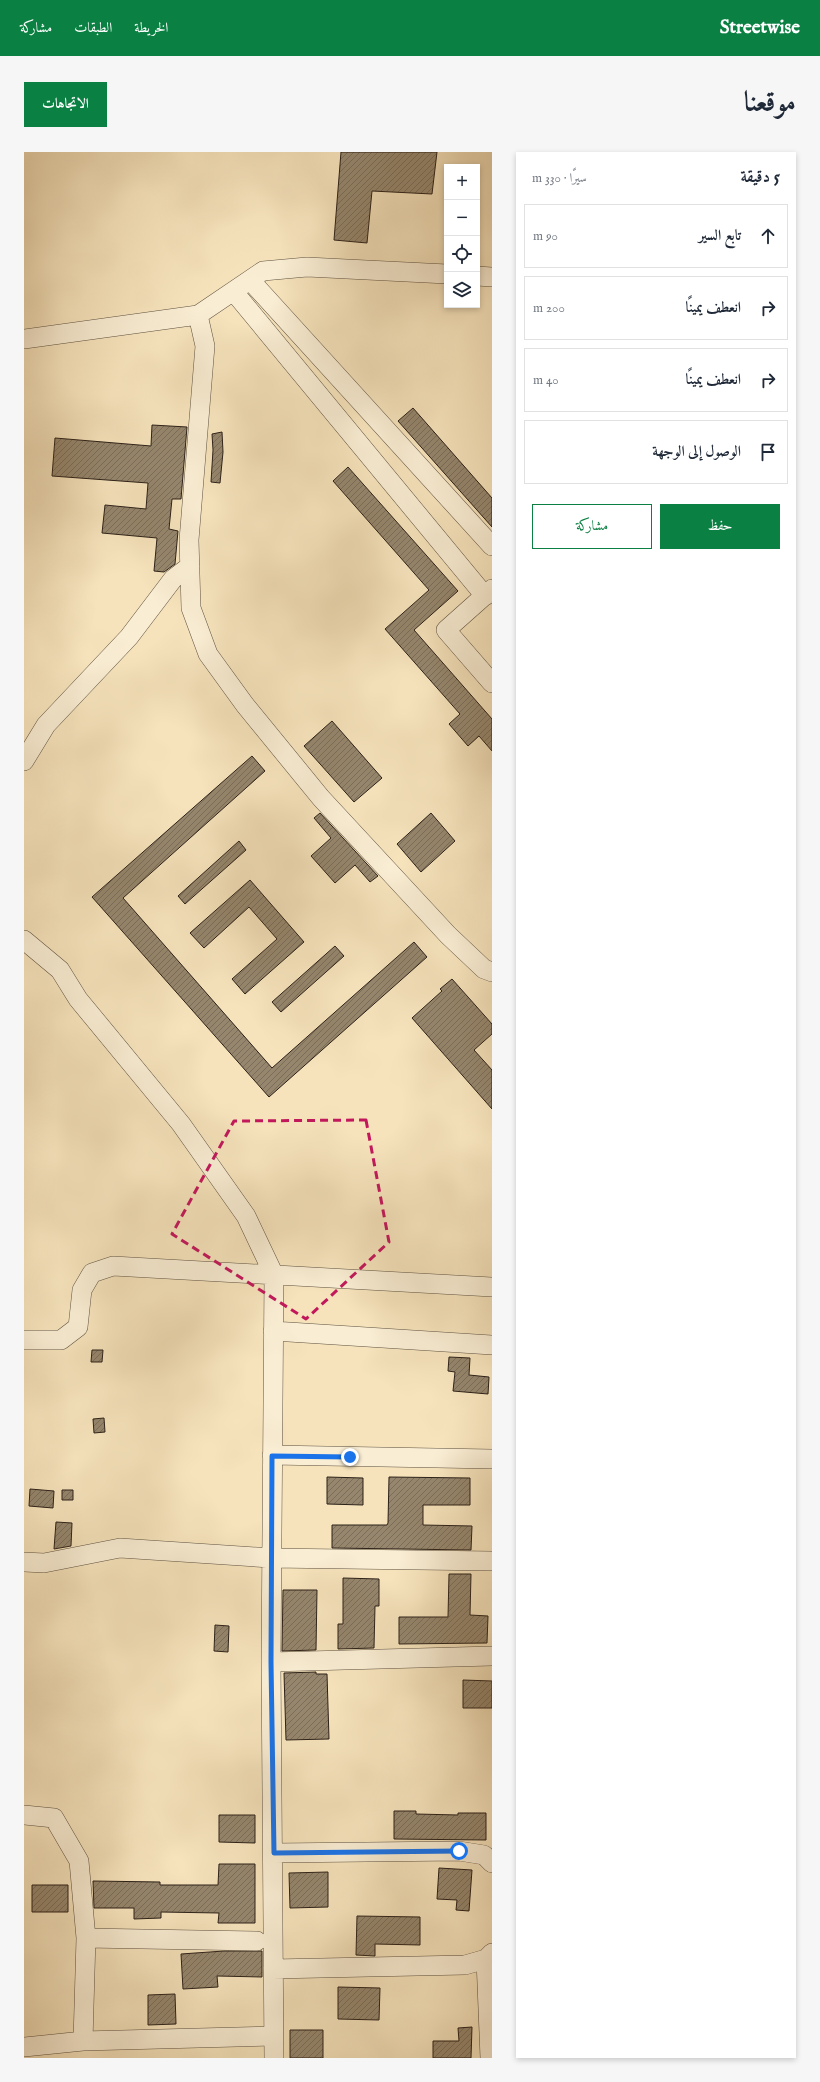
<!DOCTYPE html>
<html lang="ar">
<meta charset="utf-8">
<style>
:root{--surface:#fff;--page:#f6f6f7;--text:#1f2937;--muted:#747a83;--line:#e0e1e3;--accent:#0b8043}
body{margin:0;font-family:"IM FELL English",Amiri,serif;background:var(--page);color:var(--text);direction:rtl}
.controls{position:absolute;right:12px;top:12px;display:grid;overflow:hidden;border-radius:0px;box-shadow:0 2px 6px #0003}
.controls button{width:36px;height:36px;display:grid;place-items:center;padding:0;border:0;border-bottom:1px solid var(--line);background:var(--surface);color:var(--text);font:20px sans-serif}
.stop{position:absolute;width:12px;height:12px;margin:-9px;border:3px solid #1a73e8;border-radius:50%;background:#fff}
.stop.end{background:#1a73e8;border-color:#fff;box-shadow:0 1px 4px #0008}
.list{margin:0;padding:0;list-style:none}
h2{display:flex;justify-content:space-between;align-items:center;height:52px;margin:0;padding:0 16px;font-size:17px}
h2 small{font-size:13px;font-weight:400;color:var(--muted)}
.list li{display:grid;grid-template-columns:26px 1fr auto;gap:12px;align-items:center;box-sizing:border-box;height:64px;margin:0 8px 8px;padding:0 8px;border:1px solid var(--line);border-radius:0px}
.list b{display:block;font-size:15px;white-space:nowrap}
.list em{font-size:13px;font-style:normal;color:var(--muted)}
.actions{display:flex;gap:8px;padding:12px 16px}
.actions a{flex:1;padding:9px 0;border:1px solid var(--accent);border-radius:0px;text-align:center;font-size:14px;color:var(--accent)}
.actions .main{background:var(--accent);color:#fff}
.icon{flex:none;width:22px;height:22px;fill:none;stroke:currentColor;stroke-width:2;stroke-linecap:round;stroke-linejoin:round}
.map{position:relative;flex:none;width:468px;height:1906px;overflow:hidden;direction:ltr;border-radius:0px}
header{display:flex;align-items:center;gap:24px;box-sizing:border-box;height:56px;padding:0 20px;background:var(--accent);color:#fff}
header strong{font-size:19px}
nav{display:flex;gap:22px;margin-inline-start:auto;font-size:14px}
.intro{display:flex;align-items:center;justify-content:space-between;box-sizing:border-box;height:96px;padding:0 24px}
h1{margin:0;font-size:28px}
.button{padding:10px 18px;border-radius:0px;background:var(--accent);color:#fff;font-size:14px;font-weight:700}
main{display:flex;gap:24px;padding:0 24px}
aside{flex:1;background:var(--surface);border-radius:0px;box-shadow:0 2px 6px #0003}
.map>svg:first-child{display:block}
</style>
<header>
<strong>Streetwise</strong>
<nav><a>الخريطة</a><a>الطبقات</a><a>مشاركة</a></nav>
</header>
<div class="intro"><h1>موقعنا</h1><a class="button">الاتجاهات</a></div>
<main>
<aside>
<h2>5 دقيقة<small>سيرًا · 330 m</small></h2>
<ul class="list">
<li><svg class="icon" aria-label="ahead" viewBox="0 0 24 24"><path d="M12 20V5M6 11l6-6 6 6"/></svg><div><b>تابع السير</b></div><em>90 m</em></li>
<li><svg class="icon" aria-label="right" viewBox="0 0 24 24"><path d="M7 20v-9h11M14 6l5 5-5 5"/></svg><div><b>انعطف يمينًا</b></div><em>200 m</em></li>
<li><svg class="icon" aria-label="right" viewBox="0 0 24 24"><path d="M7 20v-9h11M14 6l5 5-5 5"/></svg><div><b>انعطف يمينًا</b></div><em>40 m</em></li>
<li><svg class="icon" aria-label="arrive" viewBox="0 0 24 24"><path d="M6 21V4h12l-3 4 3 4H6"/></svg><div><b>الوصول إلى الوجهة</b></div></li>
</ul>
<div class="actions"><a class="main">حفظ</a><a>مشاركة</a></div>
</aside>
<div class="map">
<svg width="468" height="1906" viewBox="0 0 468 1906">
<defs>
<pattern id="building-hatch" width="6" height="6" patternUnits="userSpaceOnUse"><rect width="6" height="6" fill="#95866d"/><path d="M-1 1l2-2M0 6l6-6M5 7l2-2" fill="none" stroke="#7a6d59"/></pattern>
</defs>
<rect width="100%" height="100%" fill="#f6e3bc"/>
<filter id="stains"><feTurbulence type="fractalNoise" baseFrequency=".005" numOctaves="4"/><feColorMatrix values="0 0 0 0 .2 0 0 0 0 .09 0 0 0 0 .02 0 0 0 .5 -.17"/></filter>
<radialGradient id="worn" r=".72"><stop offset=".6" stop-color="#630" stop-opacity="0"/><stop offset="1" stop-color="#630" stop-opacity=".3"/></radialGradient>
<path fill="url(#building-hatch)" stroke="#2c2118" d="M317,0H413L408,42L348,39L343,91L310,88Z
M389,256L468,346V375L374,269Z
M128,273L163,275L157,347H148L145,377L154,379L151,412L140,420L130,419L133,386L78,381L81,353L122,357L124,331L28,324L31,286L127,294Z
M198,280L199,300L196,331L187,330L189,298L188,282Z
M324,315L434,439L390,478L468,567V599L455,584L444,594L425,572L436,562L361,477L405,438L309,329Z
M308,569L358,626L330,650L280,594Z
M228,604L241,619L99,746L248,916L390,790L403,805L245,945L68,745Z
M296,661L354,724L346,730L331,713L311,731L287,704L307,686L290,666Z
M407,661L431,689L397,720L373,692Z
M215,689L222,698L161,752L154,744Z
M226,728L280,790L221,842L208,827L253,787L225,755L180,796L166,781Z
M311,794L320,804L257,860L248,850Z
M428,827L468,872V882L450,898L468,918V957L388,866L418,839L416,837Z
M68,1198H79L78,1210H67Z
M425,1205L446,1206L445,1223L465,1225L464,1242L429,1239L431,1220L424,1219Z
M80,1266L81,1280L70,1281L69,1267Z
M303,1325L339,1326V1353L303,1352Z
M365,1325L446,1326V1353H399V1373L448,1374L447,1398L308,1396V1373H363L364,1371Z
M6,1337L30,1339L29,1356L5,1354Z
M38,1338H49V1348H38Z
M32,1370L48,1371L47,1394L30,1397Z
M425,1422H447L446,1463L464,1464L463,1491L375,1492V1465H424Z
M319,1426L355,1427V1454H351L350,1496L314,1497V1472H319Z
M259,1438H293L292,1498L258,1499Z
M191,1473L205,1474L204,1500L190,1499Z
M292,1520V1522H303L305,1587L262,1588L260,1521Z
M439,1528L468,1529V1556H439Z
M370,1659H392V1662L434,1663V1661H462V1688L370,1687Z
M195,1663H231V1691L195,1690Z
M195,1712H231V1771H194L195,1761L137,1760V1766L110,1767V1756H70L69,1729L136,1730V1733H194Z
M415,1716L448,1718L445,1759L432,1758L433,1748L413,1747Z
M304,1720V1755L266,1756L265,1721Z
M8,1733H44V1760H8Z
M333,1764L396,1765V1793L351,1792V1804L332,1803Z
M200,1799H238V1825L193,1824L194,1835L159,1837L157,1802Z
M314,1835L356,1836L355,1868L314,1867Z
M151,1842L152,1872L124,1873V1843Z
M448,1875L447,1906H409V1889H435L434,1876Z
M266,1878H299V1906H266Z"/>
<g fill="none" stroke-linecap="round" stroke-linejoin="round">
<g stroke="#5e5241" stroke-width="20">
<path id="minor" d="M423,122L283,115L239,119L174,163L181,194L165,388L167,456L184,502L221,553L297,646L424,783L460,817L468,820
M453,124L468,125
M226,128L468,394
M210,140L461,444
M0,187L174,163
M468,437L422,478L468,531
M0,609L22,573L105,485L149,427L166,414
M0,788L36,818L54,847L157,972L222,1064L250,1123L247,1510L250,1906
M249,1179L468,1193
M0,1188H37L54,1175L58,1138L68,1121L89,1114L468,1135
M248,1303L468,1307
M0,1410L20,1411L96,1396L247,1406L468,1409
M247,1510L468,1504
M0,1663L30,1666L55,1709L62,1786L59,1889
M250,1701L435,1699L460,1703L468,1711
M62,1786L233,1789
M462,1807L466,1906
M249,1817L441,1813L462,1807L468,1801
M0,1895L59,1889L249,1884"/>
</g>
<use href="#minor" stroke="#f9edd3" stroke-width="19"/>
</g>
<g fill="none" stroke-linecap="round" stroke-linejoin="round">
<path stroke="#1a73e8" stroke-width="5" d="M326,1305L248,1304L247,1510L250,1701L435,1699"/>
</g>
<path fill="none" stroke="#c2185b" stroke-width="3" stroke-dasharray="8 5" stroke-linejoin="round" d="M342,968L365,1090L282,1167L148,1082L210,969Z"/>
<rect width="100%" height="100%" filter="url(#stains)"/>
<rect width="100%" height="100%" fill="url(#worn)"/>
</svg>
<div class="controls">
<button>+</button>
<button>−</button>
<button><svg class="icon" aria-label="locate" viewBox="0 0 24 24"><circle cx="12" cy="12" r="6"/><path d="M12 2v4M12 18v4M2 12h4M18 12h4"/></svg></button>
<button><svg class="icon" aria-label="layers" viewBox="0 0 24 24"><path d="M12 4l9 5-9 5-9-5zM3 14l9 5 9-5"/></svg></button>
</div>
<div class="stop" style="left:435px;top:1699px"></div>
<div class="stop end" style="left:326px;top:1305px"></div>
</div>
</main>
